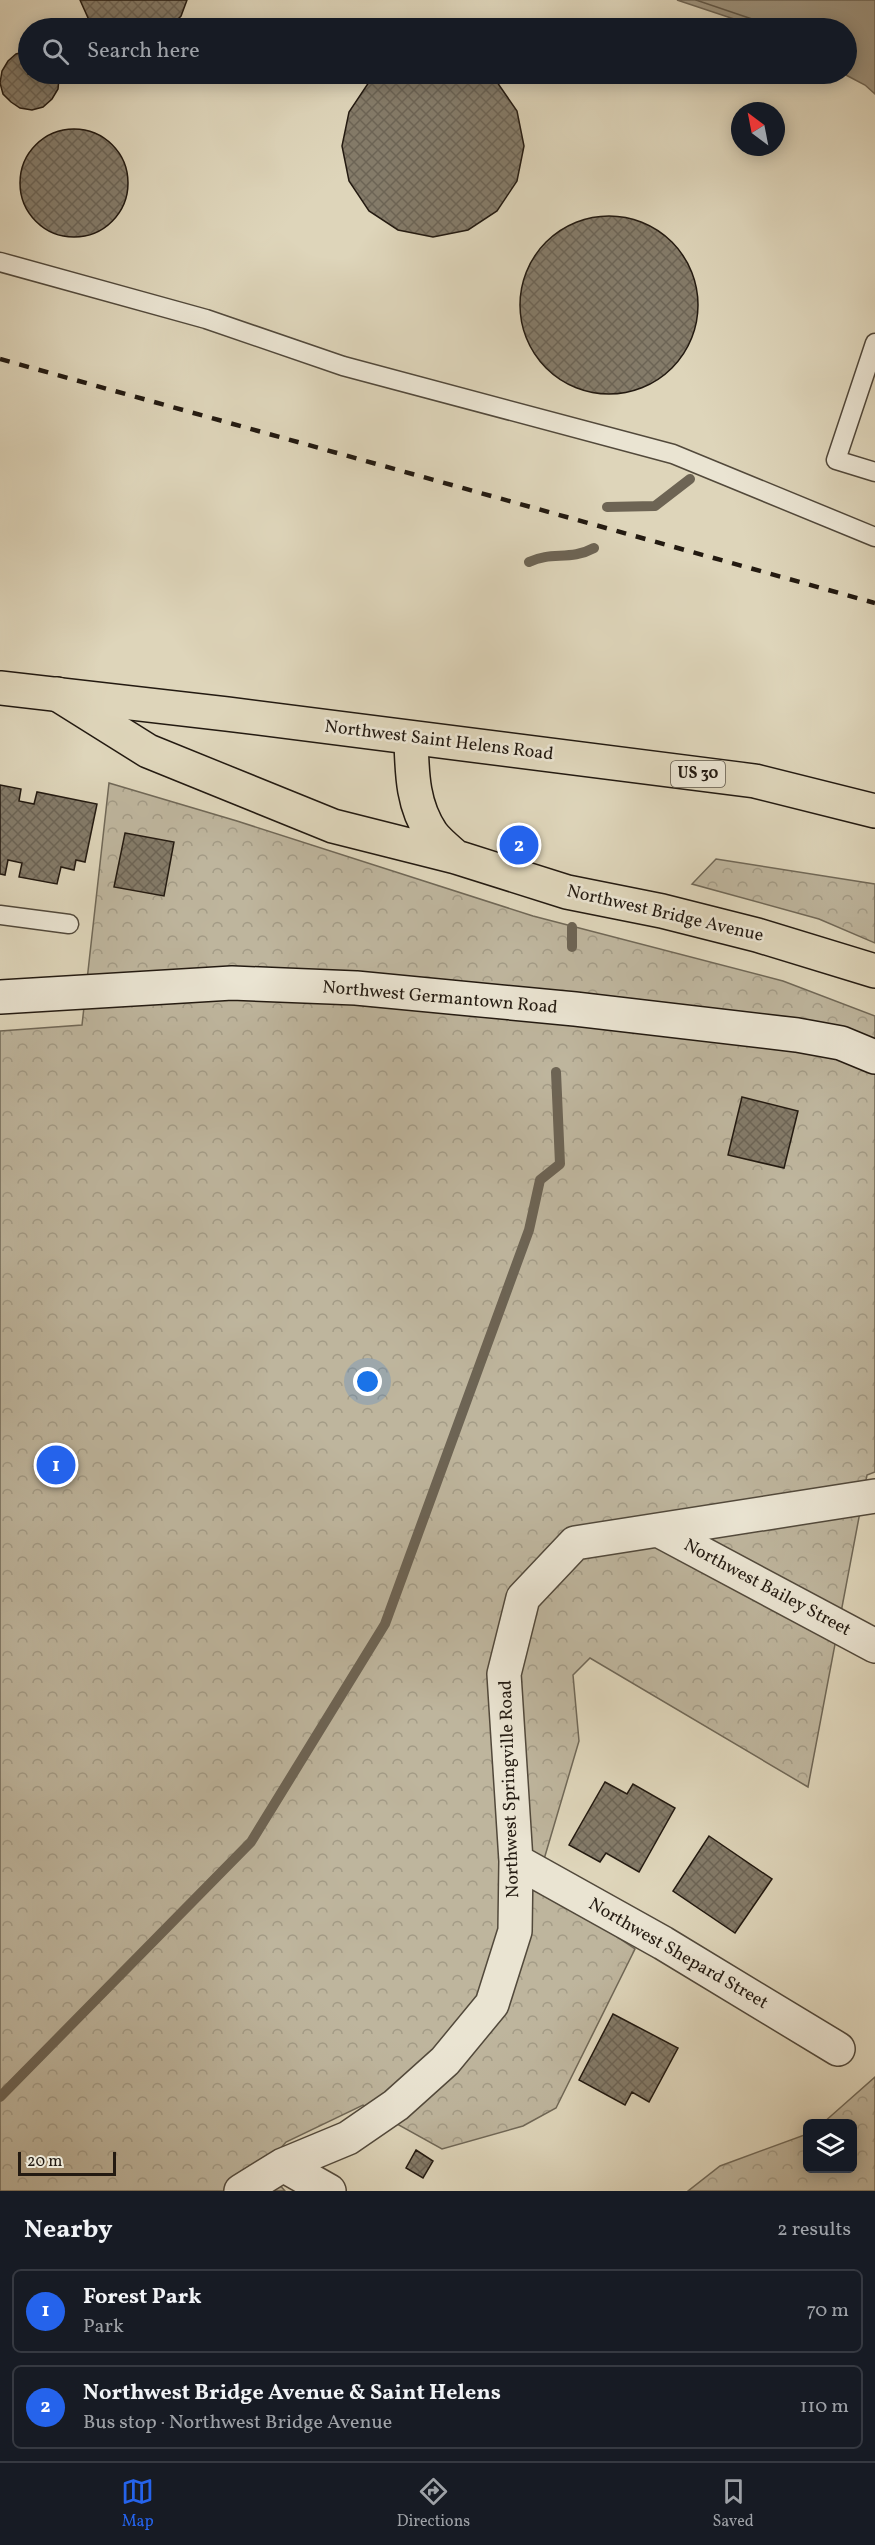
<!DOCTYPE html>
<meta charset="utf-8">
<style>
:root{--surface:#171b24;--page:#20242c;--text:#f1f3f6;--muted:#9ea1a6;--line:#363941;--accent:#2563eb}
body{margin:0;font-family:Vollkorn,serif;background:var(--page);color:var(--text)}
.controls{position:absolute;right:18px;bottom:18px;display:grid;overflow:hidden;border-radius:9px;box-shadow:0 3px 15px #0003}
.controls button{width:54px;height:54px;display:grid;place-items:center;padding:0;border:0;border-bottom:2px solid var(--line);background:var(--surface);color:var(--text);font:30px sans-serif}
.compass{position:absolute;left:731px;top:102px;width:54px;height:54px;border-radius:50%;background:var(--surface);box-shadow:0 3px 15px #0003;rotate:328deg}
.scale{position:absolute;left:18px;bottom:15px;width:98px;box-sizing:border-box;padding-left:6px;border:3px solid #231a11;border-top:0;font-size:16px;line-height:21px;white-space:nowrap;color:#231a11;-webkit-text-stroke:4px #eae4d2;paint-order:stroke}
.you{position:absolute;left:368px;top:1382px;width:21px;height:21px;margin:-15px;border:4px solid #fff;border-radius:50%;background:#1a73e8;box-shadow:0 0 0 9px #1a73e833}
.badge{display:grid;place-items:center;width:39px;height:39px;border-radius:50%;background:var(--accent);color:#fff;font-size:20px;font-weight:700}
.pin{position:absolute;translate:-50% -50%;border:3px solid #fff;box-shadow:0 2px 6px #0006}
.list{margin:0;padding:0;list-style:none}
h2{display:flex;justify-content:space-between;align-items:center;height:78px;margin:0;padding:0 24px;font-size:26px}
h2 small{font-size:20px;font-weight:400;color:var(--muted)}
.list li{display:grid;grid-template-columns:39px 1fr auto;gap:18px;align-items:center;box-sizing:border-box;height:84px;margin:0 12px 12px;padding:0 12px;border:2px solid var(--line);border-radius:9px}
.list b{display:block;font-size:22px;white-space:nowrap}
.list p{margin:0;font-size:20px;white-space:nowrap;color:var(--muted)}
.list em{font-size:20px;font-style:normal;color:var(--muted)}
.icon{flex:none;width:33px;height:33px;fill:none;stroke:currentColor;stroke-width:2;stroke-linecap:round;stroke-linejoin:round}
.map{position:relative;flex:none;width:875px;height:2191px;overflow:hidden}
.search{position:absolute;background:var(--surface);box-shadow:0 3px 15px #0003;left:18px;right:18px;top:18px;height:66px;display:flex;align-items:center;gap:15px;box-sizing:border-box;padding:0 21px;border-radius:33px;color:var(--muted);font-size:22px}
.sheet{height:270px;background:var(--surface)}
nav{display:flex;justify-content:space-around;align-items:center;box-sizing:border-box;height:84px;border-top:2px solid var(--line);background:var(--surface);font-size:16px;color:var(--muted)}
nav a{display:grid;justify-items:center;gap:3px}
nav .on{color:var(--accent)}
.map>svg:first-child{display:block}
</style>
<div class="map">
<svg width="875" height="2191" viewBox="0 0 875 2191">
<defs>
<pattern id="forest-crowns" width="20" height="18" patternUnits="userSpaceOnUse" patternTransform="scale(1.5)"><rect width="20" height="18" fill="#beb59d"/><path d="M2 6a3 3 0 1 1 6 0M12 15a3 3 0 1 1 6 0" fill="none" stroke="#a39b86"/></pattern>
<pattern id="building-cross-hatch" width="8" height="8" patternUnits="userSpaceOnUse" patternTransform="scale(1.5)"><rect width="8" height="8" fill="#847b69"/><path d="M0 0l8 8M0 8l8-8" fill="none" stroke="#6c6455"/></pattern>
</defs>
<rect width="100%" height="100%" fill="#ded5ba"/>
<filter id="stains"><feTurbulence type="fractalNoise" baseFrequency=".00333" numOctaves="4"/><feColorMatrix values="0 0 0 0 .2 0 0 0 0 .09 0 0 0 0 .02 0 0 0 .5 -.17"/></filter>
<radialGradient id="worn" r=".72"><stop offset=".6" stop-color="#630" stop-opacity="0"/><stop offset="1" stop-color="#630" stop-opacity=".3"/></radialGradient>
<path fill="url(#forest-crowns)" stroke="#706857" stroke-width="1.5" d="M109,783L237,821L533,916L783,981L875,1016V1472L867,1475L808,1787L590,1658L573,1675L579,1741L537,1883L635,1949L556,2108L523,2126L442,2149L363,2105L286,2142L264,2167L285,2191H0V1031L82,1025Z
M716,859L875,884V943L819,919L692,884Z
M875,2077V2191H688L720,2166L807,2134L808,2168H852V2124L823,2123Z"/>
<path fill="#9e9581" stroke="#6d6454" stroke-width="1.5" d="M677,0H875V94L865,85L844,74H846V28H761Z"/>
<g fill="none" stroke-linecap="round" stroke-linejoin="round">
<path stroke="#605849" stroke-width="1.5" d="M696,0L755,20L759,28"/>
<path stroke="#6d6454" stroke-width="10" d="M607,507L655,506L690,479
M529,562C552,551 570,561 594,548
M572,947V927
M0,2097L251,1842L385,1624L529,1230L540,1180L560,1164L556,1072"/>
</g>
<path fill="url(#building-cross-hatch)" stroke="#231a11" stroke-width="1.5" d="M80,0H187L181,16L169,28H99L89,20Z
M27,51L28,74H58L59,78L58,89L52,99L43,107L32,110L20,108L11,102L3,94L0,83L2,71L8,61L16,54Z
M381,74H485L497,82L517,111L524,146L517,181L497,211L468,230L433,237L398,230L369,211L349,181L342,146L349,112L369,82Z
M20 183a54 54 0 1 1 108 0a54 54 0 1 1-108 0Z
M520 305a89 89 0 1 1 178 0a89 89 0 1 1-178 0Z
M0,785L21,789L19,801L34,804L37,792L97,804L85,862L76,860L74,870L61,867L57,884L19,877L22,863L8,860L5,875L0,874Z
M125,833L174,842L164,896L114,887Z
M742,1097L798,1111L784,1168L728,1155Z
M605,1782L627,1794L633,1784L675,1808L639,1872L606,1853L600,1862L569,1845Z
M709,1836L772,1879L735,1933L673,1891Z
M613,2014L678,2048L649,2102L632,2092L625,2105L579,2080Z
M416,2150L433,2161L423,2178L406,2168Z"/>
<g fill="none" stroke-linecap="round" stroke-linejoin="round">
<g stroke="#52493b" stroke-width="21">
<path id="service" d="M0,262L206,319L343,366L673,454L875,537
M875,343L836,460L875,472
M0,915L69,924"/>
</g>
<g stroke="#52493b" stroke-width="36">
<path id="minor" d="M658,1530L875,1646
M516,1861L663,1943L838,2049
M283,2165L329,2191
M241,2191L283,2165L348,2138L396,2105L445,2061L492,2004L515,1931L516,1861L504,1674L523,1598L575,1543L875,1496"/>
</g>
<g stroke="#231a11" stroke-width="36">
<path id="secondary" d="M0,997L232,983L356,988L575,1009L797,1035L841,1043L875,1057"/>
</g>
<g stroke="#231a11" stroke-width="36">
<path id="primary" d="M57,694L148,751L333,826L456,857L567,892L662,911L757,935L875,971
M411,739C412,772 412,805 432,834C438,842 448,850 456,857"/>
</g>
<g stroke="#231a11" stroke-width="36">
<path id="trunk" d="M0,688L227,714L755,781L875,811"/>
</g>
<use href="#service" stroke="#eae4d2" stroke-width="18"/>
<use href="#minor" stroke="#eae4d2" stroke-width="33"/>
<use href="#secondary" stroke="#eae4d2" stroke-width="33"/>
<use href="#primary" stroke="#ded5ba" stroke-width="33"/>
<use href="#trunk" stroke="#ded5ba" stroke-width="33"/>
<path stroke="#231a11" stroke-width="4.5" stroke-dasharray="10 10" stroke-linecap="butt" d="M0,359L875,603"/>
</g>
<g text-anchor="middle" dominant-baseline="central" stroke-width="5" stroke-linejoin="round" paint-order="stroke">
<rect fill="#eae4d2" stroke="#5f574b" stroke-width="1.5" x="671" y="761" width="54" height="26" rx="4.5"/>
<g font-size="16" font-weight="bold" fill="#231a11">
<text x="698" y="774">US 30</text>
</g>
<g font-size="18" fill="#231a11" stroke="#eae4d2">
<text transform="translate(439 741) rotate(7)">Northwest Saint Helens Road</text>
<text transform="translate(665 914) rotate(13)">Northwest Bridge Avenue</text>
<text transform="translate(440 998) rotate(5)">Northwest Germantown Road</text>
<text transform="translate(767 1588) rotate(28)">Northwest Bailey Street</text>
<text transform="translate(510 1789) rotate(-92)">Northwest Springville Road</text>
<text transform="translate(678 1954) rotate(30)">Northwest Shepard Street</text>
</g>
</g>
<rect width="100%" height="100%" filter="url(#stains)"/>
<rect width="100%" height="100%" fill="url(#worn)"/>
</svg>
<div class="controls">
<button><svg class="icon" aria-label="layers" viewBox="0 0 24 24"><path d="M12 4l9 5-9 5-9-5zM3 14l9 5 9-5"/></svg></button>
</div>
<svg class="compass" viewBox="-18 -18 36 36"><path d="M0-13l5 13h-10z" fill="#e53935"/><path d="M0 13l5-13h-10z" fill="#9ea1a6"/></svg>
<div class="scale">20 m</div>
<div class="you"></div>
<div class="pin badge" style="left:56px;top:1465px">1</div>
<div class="pin badge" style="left:519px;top:845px">2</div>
<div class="search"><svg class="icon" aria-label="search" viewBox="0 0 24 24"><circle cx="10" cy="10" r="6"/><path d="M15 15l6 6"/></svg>Search here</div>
</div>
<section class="sheet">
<h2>Nearby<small>2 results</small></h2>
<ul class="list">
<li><span class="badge">1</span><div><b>Forest Park</b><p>Park</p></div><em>70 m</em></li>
<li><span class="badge">2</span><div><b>Northwest Bridge Avenue &amp; Saint Helens</b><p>Bus stop · Northwest Bridge Avenue</p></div><em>110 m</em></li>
</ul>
</section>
<nav>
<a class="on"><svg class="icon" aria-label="map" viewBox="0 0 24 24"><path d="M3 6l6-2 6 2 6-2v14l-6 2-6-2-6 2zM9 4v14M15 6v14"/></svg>Map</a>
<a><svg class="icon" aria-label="directions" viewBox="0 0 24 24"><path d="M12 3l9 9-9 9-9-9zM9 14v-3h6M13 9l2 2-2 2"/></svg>Directions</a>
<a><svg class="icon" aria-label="saved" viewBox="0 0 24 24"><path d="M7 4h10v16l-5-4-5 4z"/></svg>Saved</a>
</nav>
